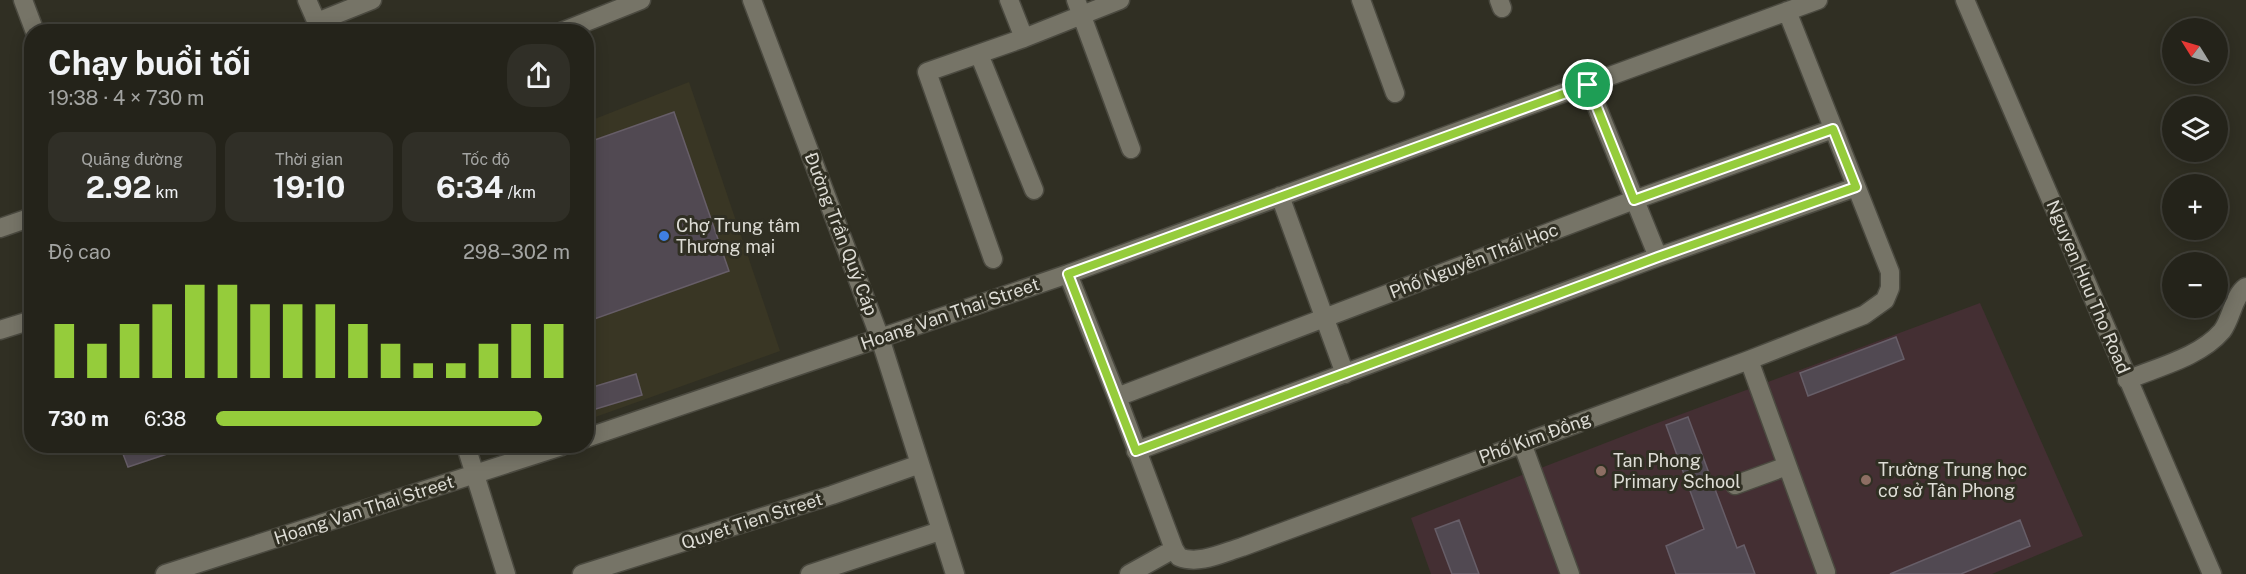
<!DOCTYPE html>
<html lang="vi">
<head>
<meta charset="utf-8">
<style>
	:root { --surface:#24231a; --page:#302f27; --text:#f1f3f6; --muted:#a3a4a2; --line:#414039; --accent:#95cc3b }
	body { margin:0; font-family:"Public Sans",sans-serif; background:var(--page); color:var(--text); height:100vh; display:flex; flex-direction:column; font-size:22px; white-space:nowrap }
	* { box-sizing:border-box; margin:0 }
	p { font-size:20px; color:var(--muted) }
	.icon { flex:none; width:33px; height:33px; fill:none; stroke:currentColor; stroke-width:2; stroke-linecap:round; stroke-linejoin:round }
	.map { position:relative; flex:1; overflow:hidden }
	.details { position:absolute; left:24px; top:24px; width:570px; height:429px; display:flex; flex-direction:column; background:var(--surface); border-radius:24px; box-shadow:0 3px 15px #0003,0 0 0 2px var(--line) }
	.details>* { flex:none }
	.needle { width:39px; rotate:307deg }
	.fabs { position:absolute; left:2162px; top:18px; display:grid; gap:12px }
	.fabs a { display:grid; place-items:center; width:66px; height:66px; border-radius:50%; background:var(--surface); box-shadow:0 3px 15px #0003,0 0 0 2px var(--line); font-size:30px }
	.pin { position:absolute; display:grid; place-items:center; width:51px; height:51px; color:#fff; margin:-26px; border:3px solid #fff; border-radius:50%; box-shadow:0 2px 6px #0007 }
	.round { display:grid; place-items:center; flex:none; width:63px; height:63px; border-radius:24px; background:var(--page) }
	.headline { display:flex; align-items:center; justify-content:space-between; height:102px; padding:0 24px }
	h1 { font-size:33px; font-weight:700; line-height:45px }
	.figures { display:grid; grid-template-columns:repeat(3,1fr); gap:9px; height:102px; padding:6px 24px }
	.figures div { display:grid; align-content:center; border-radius:15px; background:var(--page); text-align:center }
	.figures b { font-size:30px; font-weight:700 }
	.figures small { font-size:16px; font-weight:400 }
	.figures p { font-size:16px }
	.chart { height:168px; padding:12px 24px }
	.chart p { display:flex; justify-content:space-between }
	.chart svg { width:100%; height:108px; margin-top:6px; stroke:var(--accent); stroke-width:6 }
	ul { padding:0 24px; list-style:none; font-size:20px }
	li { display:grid; grid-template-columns:96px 72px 1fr; align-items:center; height:45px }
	li i { height:15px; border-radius:8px; background:var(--accent) }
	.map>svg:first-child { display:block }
	.built { fill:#393624 }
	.education { fill:#442f33 }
	.building { fill:#514952; stroke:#675e68; stroke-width:1.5 }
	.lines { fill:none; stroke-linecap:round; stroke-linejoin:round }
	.minor-casing { stroke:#4b4a40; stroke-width:21 }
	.minor { stroke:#767467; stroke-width:18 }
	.route-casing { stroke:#fff; stroke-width:12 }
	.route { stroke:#95cc3b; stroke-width:8 }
	.shop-dot { fill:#3f7fe0; stroke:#302f23; stroke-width:2 }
	.education-dot { fill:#8d6e63; stroke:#302f23; stroke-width:2 }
	.labels { text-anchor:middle; stroke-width:6; stroke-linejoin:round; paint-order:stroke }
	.poi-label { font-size:18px; fill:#dddcd5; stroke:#302f23; text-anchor:start }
	.street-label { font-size:18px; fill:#dddcd5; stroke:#302f23 }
</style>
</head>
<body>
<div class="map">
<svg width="2246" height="574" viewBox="0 0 2246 574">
	<rect width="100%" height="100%" fill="#302f23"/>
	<!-- built -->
	<path class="built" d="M 689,82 L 780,351 L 587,420 L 587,122 Z"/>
	<!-- education -->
	<path class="education" d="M 1980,303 L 2083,536 L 1992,574 L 1431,574 L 1411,518 L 1652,425 Z"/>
	<!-- building -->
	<path class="building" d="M 674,112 L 729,271 L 586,322 L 586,143 Z
		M 1896,337 L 1904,359 L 1808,396 L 1800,373 Z
		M 636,374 L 642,395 L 586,412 L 586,389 Z
		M 1688,417 L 1737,548 L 1744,545 L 1755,574 L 1676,574 L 1666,546 L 1704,529 L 1666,425 Z
		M 120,446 L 184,446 L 185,448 L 128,467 Z
		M 1459,520 L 1479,574 L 1452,574 L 1435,529 Z
		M 2020,520 L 2030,546 L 1961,574 L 1890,574 Z"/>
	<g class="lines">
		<!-- minor casing -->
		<g class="minor-casing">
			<path id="minor" d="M 23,0 L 35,32
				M 307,0 L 321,32
				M 752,0 L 880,338 L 955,574
				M 1009,0 L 1024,38
				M 1076,0 L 1131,149
				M 1361,0 L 1395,93
				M 1499,0 L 1502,8
				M 1965,0 L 2212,574
				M 317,22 L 372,0
				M 561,32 L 641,0
				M 979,54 L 1034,190
				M 1588,85 L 1658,257
				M 1280,196 L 1345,374
				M 0,228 L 32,217
				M 993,259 L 927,72 L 1024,38 L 1120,0
				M 1068,274 L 1117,397 L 1174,549 L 1179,557 C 1199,565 1222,553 1242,547 L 1749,360 L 1864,315 L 1885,300 L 1890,288 L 1890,272 L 1787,11
				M 0,330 L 32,320
				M 1749,360 L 1826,572
				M 2127,380 C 2158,367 2200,357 2222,331 C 2232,318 2233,296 2246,287
				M 1117,397 L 1634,200 L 1833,129
				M 586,438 L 1068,274 L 1818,0
				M 1522,443 L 1570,574
				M 466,446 L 506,574
				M 1136,451 L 1658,257 L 1856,187
				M 1735,485 L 1787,466
				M 165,574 L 562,446
				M 582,574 L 832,495 L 920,464
				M 810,574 L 940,531
				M 1129,574 L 1174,549"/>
		</g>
		<!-- minor -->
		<use href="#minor" class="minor"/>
	</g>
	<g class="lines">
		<!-- route casing -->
		<g class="route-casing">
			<path id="route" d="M 1588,85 L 1634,200 L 1833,129 L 1856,187 L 1658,257 L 1136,451 L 1068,274 Z"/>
		</g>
		<!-- route -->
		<use href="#route" class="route"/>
	</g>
	<!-- markers -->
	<circle class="shop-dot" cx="664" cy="236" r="6"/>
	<g class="education-dot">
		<circle cx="1601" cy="471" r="6"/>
		<circle cx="1866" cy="480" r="6"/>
	</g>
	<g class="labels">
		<!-- poi labels -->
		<g class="poi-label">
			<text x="676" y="232">Chợ Trung tâm<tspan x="676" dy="21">Thương mại</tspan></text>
			<text x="1613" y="467">Tan Phong<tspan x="1613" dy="21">Primary School</tspan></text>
			<text x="1878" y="476">Trường Trung học<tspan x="1878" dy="21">cơ sở Tân Phong</tspan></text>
		</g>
		<!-- street labels -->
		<g class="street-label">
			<text transform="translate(841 234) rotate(69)" y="6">Đường Trần Quý Cáp</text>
			<text transform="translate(1474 261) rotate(-21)" y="6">Phố Nguyễn Thái Học</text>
			<text transform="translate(2088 287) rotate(67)" y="6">Nguyen Huu Tho Road</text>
			<text transform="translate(950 314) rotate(-19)" y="6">Hoang Van Thai Street</text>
			<text transform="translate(1535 438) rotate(-20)" y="6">Phố Kim Đồng</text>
			<text transform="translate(364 510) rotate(-18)" y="6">Hoang Van Thai Street</text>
			<text transform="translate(752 521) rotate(-18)" y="6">Quyet Tien Street</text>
		</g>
	</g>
</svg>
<div class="fabs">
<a><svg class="needle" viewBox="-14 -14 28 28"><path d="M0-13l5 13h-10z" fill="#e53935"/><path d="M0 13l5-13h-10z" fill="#a3a4a2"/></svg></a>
<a><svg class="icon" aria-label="layers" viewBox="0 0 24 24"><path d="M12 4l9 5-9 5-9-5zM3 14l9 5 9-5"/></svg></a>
<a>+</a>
<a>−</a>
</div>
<div class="pin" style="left:1588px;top:85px;background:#1e9e55"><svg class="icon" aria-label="arrive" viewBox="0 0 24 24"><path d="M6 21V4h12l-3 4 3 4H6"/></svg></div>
<section class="details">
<div class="headline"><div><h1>Chạy buổi tối</h1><p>19:38 · 4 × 730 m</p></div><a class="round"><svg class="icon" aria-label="share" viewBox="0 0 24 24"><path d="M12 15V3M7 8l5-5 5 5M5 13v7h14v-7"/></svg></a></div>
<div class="figures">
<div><p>Quãng đường</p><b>2.92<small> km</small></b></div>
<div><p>Thời gian</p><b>19:10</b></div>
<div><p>Tốc độ</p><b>6:34<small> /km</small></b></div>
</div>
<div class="chart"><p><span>Độ cao</span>298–302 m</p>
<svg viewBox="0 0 160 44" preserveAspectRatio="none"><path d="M5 44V22M15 44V30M25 44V22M35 44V14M45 44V6M55 44V6M65 44V14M75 44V14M85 44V14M95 44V22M105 44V30M115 44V38M125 44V38M135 44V30M145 44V22M155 44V22"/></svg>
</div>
<ul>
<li><b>730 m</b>6:38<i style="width:92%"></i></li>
</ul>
</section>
</div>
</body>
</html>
